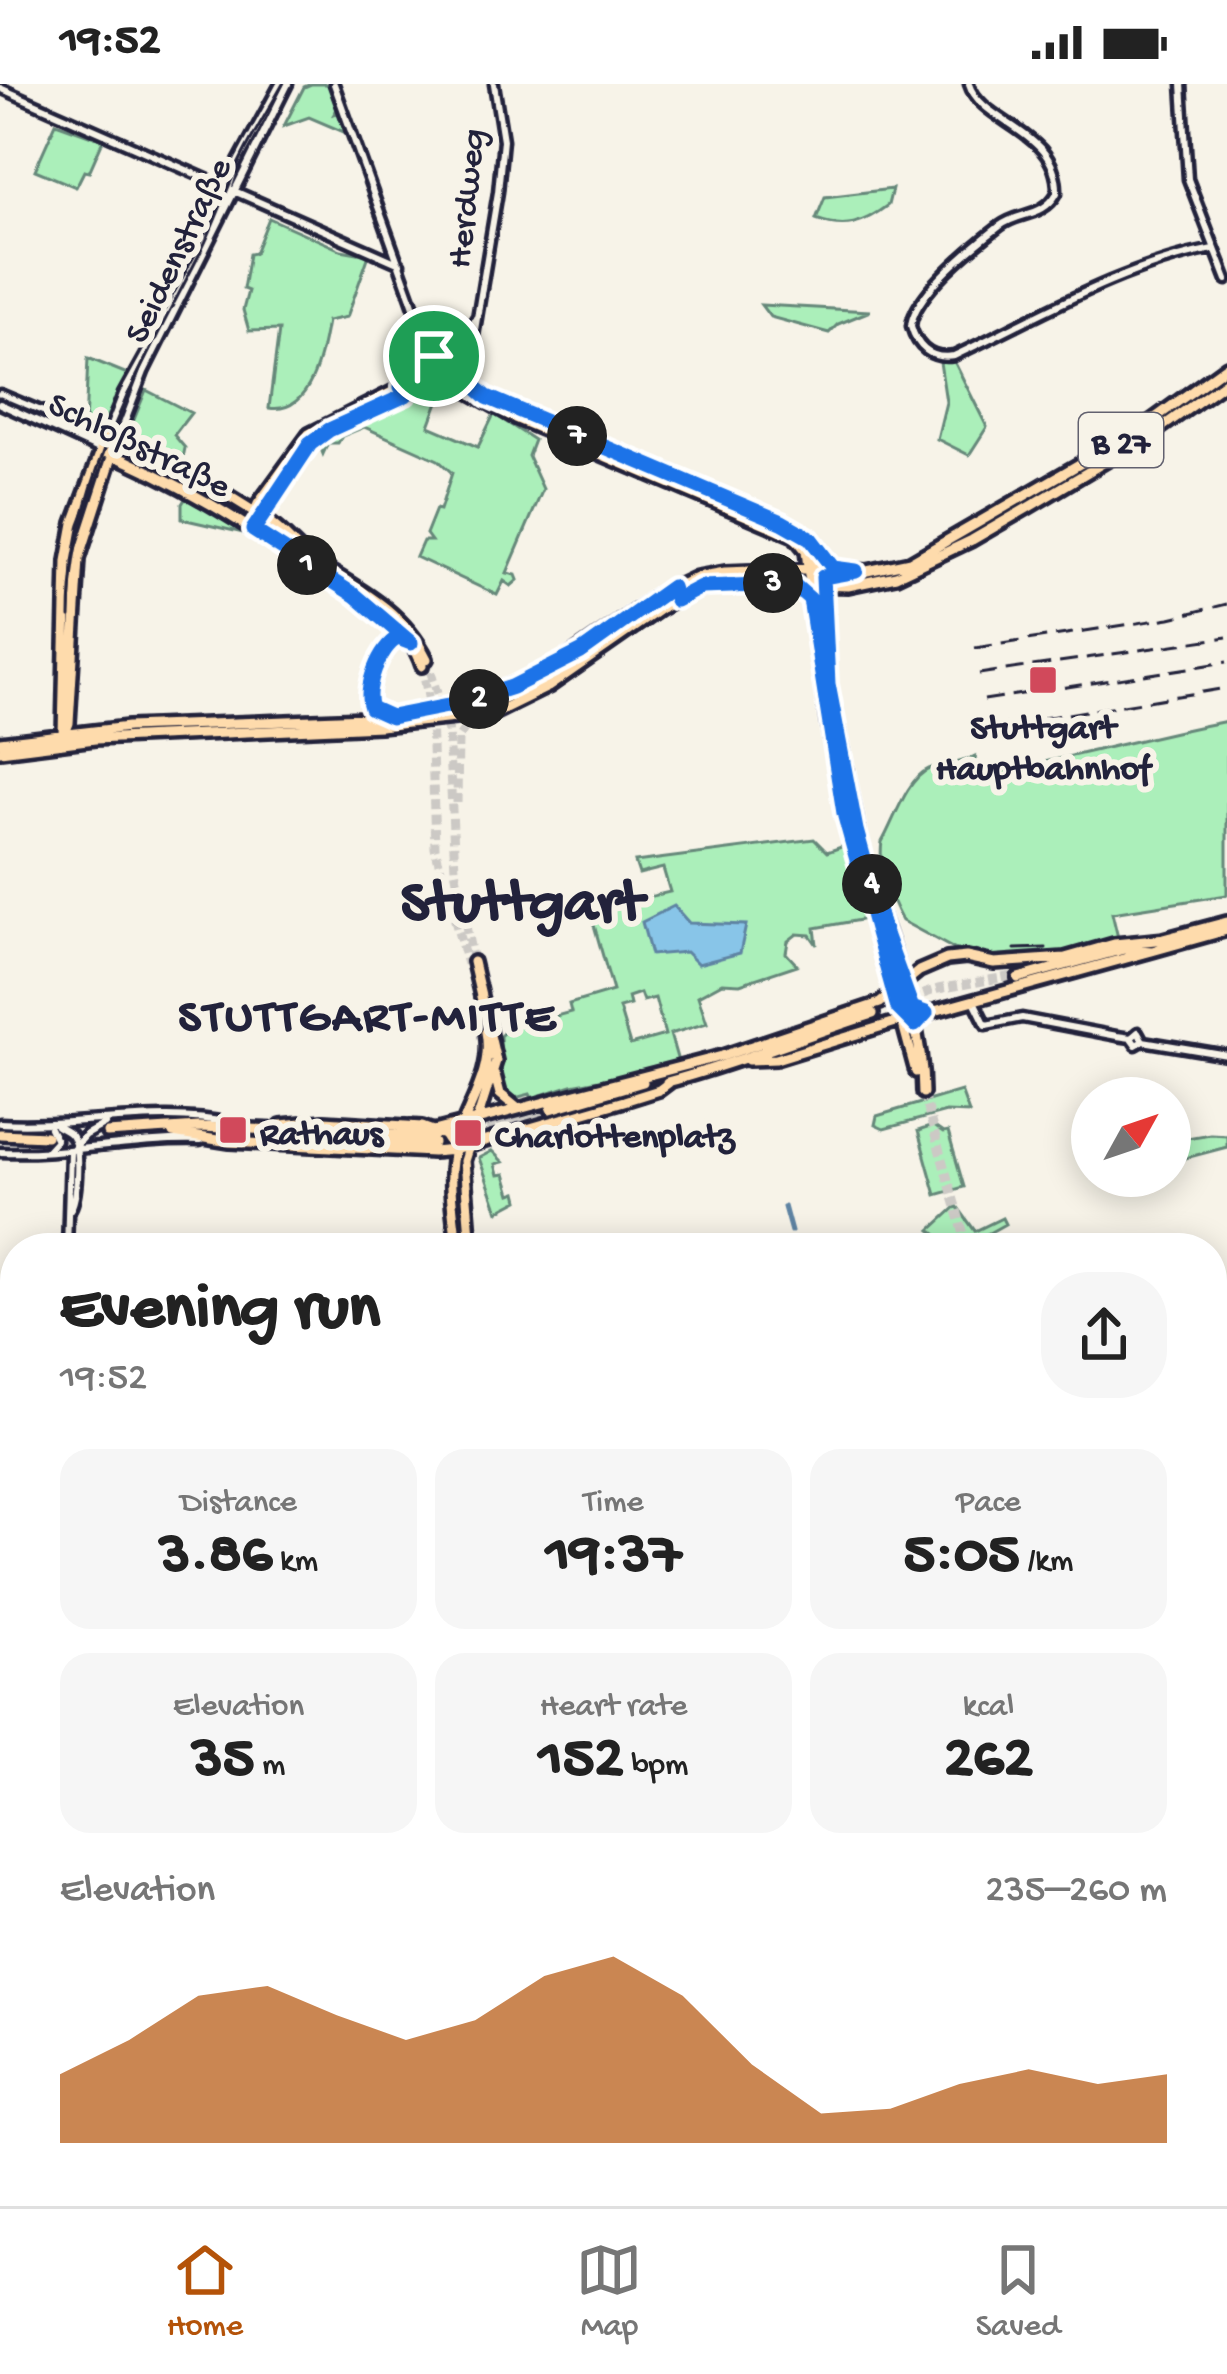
<!DOCTYPE html>
<html lang="en">
<head>
<meta charset="utf-8">
<style>
	:root { --surface:#fff; --page:#f6f6f6; --text:#222; --muted:#767676; --line:#e0e0e0; --accent:#b45309 }
	body { margin:0; font-family:"Gochi Hand",sans-serif; background:var(--page); color:var(--text); height:100vh; display:flex; flex-direction:column; font-size:45px; white-space:nowrap }
	* { box-sizing:border-box; margin:0 }
	p { font-size:39px; color:var(--muted) }
	.icon { flex:none; width:66px; height:66px; fill:none; stroke:currentColor; stroke-width:2; stroke-linecap:round; stroke-linejoin:round }
	.map { position:relative; flex:1; overflow:hidden }
	.panel { position:absolute; left:0px; top:1149px; width:1227px; height:975px; display:flex; flex-direction:column; background:var(--surface); border-radius:48px 48px 0 0; box-shadow:0 6px 30px #0003 }
	.panel>* { flex:none }
	.needle { width:78px; rotate:50deg }
	.tools { position:absolute; left:1071px; top:993px; display:grid; gap:24px }
	.tools a { display:grid; place-items:center; width:120px; height:120px; border-radius:50%; background:var(--surface); box-shadow:0 6px 30px #0003; font-size:60px }
	.pin { position:absolute; display:grid; place-items:center; width:102px; height:102px; color:#fff; margin:-51px; border:6px solid #fff; border-radius:50%; box-shadow:0 3px 12px #0007 }
	.km { position:absolute; width:60px; height:60px; margin:-30px; border-radius:50%; background:#222; color:#fff; font-size:33px; line-height:60px; text-align:center }
	.round { display:grid; place-items:center; flex:none; width:126px; height:126px; border-radius:48px; background:var(--page) }
	.overview { display:flex; align-items:center; justify-content:space-between; height:204px; padding:0 60px }
	h1 { font-size:66px; font-weight:700; line-height:90px }
	.figures { display:grid; grid-template-columns:repeat(3,1fr); gap:18px; height:204px; padding:12px 60px }
	.figures div { display:grid; align-content:center; border-radius:30px; background:var(--page); text-align:center }
	.figures b { font-size:60px; font-weight:700 }
	.figures small { font-size:33px; font-weight:400 }
	.figures p { font-size:33px }
	.chart { height:336px; padding:24px 60px }
	.chart p { display:flex; justify-content:space-between }
	.chart svg { width:100%; height:216px; margin-top:12px; fill:var(--accent); opacity:.7 }
	.status { display:flex; justify-content:space-between; align-items:center; height:84px; padding:0 60px; background:var(--surface); direction:ltr }
	.status svg { height:33px; fill:currentColor }
	.dock { display:flex; justify-content:space-around; align-items:center; height:168px; border-top:3px solid var(--line); background:var(--surface); font-size:33px; color:var(--muted) }
	.dock a { display:grid; justify-items:center; gap:6px }
	.dock .active { color:var(--accent) }
	.map>svg:first-child { display:block }
	.green { fill:#abefba; stroke:#66887a; stroke-width:3; fill-rule:evenodd }
	.water { fill:#88c5e8; stroke:#5f84a3; stroke-width:3 }
	.lines { fill:none; stroke-linecap:round; stroke-linejoin:round }
	.stream { stroke:#5f84a3; stroke-width:3 }
	.major-tunnel { stroke:#ccc9c5; stroke-width:9; stroke-dasharray:9 4.5; stroke-linecap:butt }
	.minor-casing { stroke:#22223b; stroke-width:15 }
	.major-casing { stroke:#22223b; stroke-width:18 }
	.minor { stroke:#f7f3e8; stroke-width:6 }
	.major { stroke:#fedbac; stroke-width:9 }
	.tram { stroke:#22223b; stroke-width:3 }
	.rail { stroke:#22223b; stroke-width:3; stroke-dasharray:18 9; stroke-linecap:butt }
	.route-casing { stroke:#fff; stroke-width:24 }
	.route { stroke:#1a73e8; stroke-width:15 }
	.poi-dot { fill:#d1495b; stroke:#f7f3e8; stroke-width:4.5 }
	.labels { text-anchor:middle; stroke-width:12; stroke-linejoin:round; paint-order:stroke }
	.shield { fill:#f7f3e8; stroke:#62616f; stroke-width:3 }
	.shield-label { font-size:33px; font-weight:bold; fill:#22223b }
	.street-label { font-size:36px; fill:#22223b; stroke:#f7f3e8 }
	.poi-label { font-size:36px; font-weight:bold; fill:#22223b; stroke:#f7f3e8; text-anchor:start }
	.district-label { font-size:48px; font-weight:bold; letter-spacing:3px; fill:#22223b; stroke:#f7f3e8 }
	.town-label { font-size:60px; font-weight:bold; fill:#22223b; stroke:#f7f3e8 }
</style>
</head>
<body>
<div class="status"><b>19:52</b><svg viewBox="0 0 49 12"><path d="M0 12V9h3v3zM5 12V6h3v6zM10 12V3h3v9zM15 12V0h3v12zM26 1h20v11H26zM47 4h2v5h-2z"/></svg></div>
<div class="map">
<svg width="1227" height="2122" viewBox="0 0 1227 2122">
	<rect width="100%" height="100%" fill="#f7f3e8"/>
	<filter id="ink" filterUnits="userSpaceOnUse"><feTurbulence type="fractalNoise" baseFrequency=".00833" numOctaves="2"/><feDisplacementMap in="SourceGraphic" scale="24" xChannelSelector="R" yChannelSelector="G"/><feConvolveMatrix kernelMatrix="1 2 1 2 8 2 1 2 1" color-interpolation-filters="sRGB"/></filter>
	<g filter="url(#ink)">
		<!-- green -->
		<path class="green" d="M 311,0 L 328,0 L 337,25 L 334,30 L 338,29 L 346,49 L 309,33 L 284,42 L 304,3 Z
			M 56,39 L 103,56 L 89,88 L 84,87 L 76,103 L 35,86 Z
			M 892,105 L 888,121 C 863,140 845,146 816,135 L 825,113 Z
			M 269,134 L 341,166 L 369,171 L 347,233 L 327,237 C 322,267 312,331 269,324 L 279,246 L 249,247 L 243,226 L 248,207 L 243,205 L 249,170 L 255,169 Z
			M 761,221 L 870,227 L 838,240 L 829,249 L 770,233 Z
			M 88,274 L 130,291 L 107,332 L 106,343 L 101,347 L 85,342 Z
			M 954,277 L 987,343 L 969,371 L 937,355 L 946,318 L 940,278 Z
			M 146,306 L 191,329 L 174,351 L 185,364 L 181,384 L 136,361 L 138,356 L 129,348 Z
			M 425,309 L 439,315 L 429,342 L 478,363 L 494,330 L 534,356 L 528,372 L 543,405 L 507,489 L 516,491 L 518,496 L 511,502 L 504,497 L 497,511 L 416,473 L 423,457 L 431,457 L 426,450 L 436,425 L 440,426 L 452,389 L 438,376 L 364,343 L 342,352 L 338,359 L 328,359 L 323,370 L 318,357 Z
			M 187,412 L 248,447 L 243,449 L 182,435 L 182,420 Z
			M 1227,637 L 1227,811 L 1112,829 L 1119,858 L 1071,871 L 988,877 L 956,866 L 902,837 C 890,815 878,783 882,758 C 894,738 906,695 929,685 C 944,679 960,681 975,672 L 979,691 C 1063,677 1144,653 1227,637 Z
			M 814,755 L 827,768 L 850,760 L 871,834 L 815,844 L 817,861 L 810,851 L 797,850 L 788,857 L 786,869 L 797,881 L 740,900 L 722,899 L 698,912 L 707,939 L 670,950 L 679,981 L 572,1001 L 532,1014 L 530,1010 L 515,1014 L 502,1007 L 500,952 L 507,945 L 504,938 L 547,926 L 549,934 L 571,928 L 569,920 L 613,907 L 592,834 L 599,832 L 597,825 L 670,808 L 663,784 L 639,790 L 635,778 ZM 640,909 L 643,917 L 655,914 L 665,951 L 630,961 L 619,924 L 630,921 L 628,913 Z
			M 961,1007 L 969,1029 L 946,1028 L 884,1045 L 875,1041 L 877,1032 Z
			M 933,1042 L 943,1049 L 948,1048 L 964,1103 L 936,1111 L 918,1047 Z
			M 1210,1050 L 1227,1051 L 1227,1063 L 1170,1078 L 1170,1057 Z
			M 492,1067 L 503,1078 L 495,1080 L 498,1091 L 505,1090 L 511,1110 L 517,1108 L 519,1116 L 498,1127 L 479,1074 Z
			M 957,1122 L 975,1147 L 1002,1134 L 1005,1140 L 962,1164 L 939,1164 L 942,1155 L 931,1146 Z
			M 1227,1751 L 1227,1828 L 1212,1813 L 1212,1755 Z
			M 0,1867 L 15,1880 L 15,2109 L 320,2109 L 337,2122 L 0,2122 Z
			M 1212,1983 L 1227,1988 L 1227,2122 L 1149,2122 L 1149,2109 L 1212,2109 Z
			M 580,2109 L 711,2109 L 722,2122 L 559,2122 Z
			M 955,2109 L 1039,2109 L 1035,2122 L 967,2122 Z"/>
		<!-- water -->
		<path class="water" d="M 674,822 L 689,839 L 746,841 L 740,869 L 698,880 L 686,868 L 651,871 L 642,838 Z"/>
		<g class="lines">
			<!-- stream -->
			<path class="stream" d="M 785,1122 L 792,1148
				M 783,1123 L 790,1148
				M 0,1893 L 12,1893
				M 13,1971 L 15,1968
				M 193,2122 L 199,2109"/>
			<!-- major-tunnel -->
			<path class="major-tunnel" d="M 427,575 L 448,647 L 455,785 L 473,878
				M 422,582 L 431,628 L 435,764 L 467,880
				M 457,719 L 458,654 L 476,628
				M 872,927 L 938,905 L 1018,891
				M 923,1010 L 968,1164
				M 439,1051 L 546,1026
				M 46,1058 L 107,1054
				M 434,1059 L 552,1031"/>
			<!-- minor casing -->
			<g class="minor-casing">
				<path id="minor" d="M 334,0 L 427,259 L 438,280
					M 969,0 C 981,40 1059,46 1057,109 C 1043,134 1020,127 1000,142 C 974,162 914,210 911,242 C 917,263 931,276 954,272 C 1039,232 1119,183 1213,165
					M 1182,0 L 1188,95 L 1227,196
					M 0,4 L 400,180
					M 423,238 L 446,274 L 463,256 L 476,234
					M 454,279 L 474,252 L 498,108 L 503,56 L 494,0
					M 0,310 L 106,354 L 123,310 L 200,171 L 222,125 L 235,83 L 280,0
					M 0,320 L 101,366
					M 117,358 L 144,288 L 288,0
					M 974,917 L 986,941 L 1022,934 L 1117,952 L 1131,954 L 1138,948 L 1143,957
					M 1131,954 L 1136,961 L 1143,957 L 1227,971
					M 0,1039 C 71,1044 165,1023 229,1039
					M 57,1042 C 64,1046 70,1048 73,1055 C 80,1067 78,1116 70,1126
					M 224,1055 L 241,1051
					M 46,1067 L 56,1056 L 50,1044
					M 0,1068 C 67,1071 132,1055 200,1057
					M 67,1164 L 70,1068 L 85,1051 L 105,1040
					M 0,1276 L 15,1274
					M 1212,1852 L 1227,1853"/>
			</g>
			<!-- major casing -->
			<g class="major-casing">
				<path id="major" d="M 438,280 L 460,303 L 515,334 L 794,452 L 812,474 L 818,490
					M 101,366 C 178,397 244,439 312,485 C 349,509 408,536 422,582
					M 259,434 C 274,408 290,376 314,357 C 351,326 406,314 447,285
					M 253,445 L 251,437 L 258,420 L 309,350 L 412,298 L 446,274 L 487,313 L 552,344 L 586,354 L 692,399 L 810,454 L 821,478 L 828,600 L 856,735 C 857,758 865,777 871,799 C 892,868 923,936 923,1009
					M 806,467 L 827,637 L 854,763
					M 482,623 L 552,594
					M 387,632 L 371,624 C 364,604 379,568 394,554 L 406,557
					M 63,650 L 67,477 L 74,439 L 106,354 C 162,374 221,404 269,438 C 287,451 300,469 318,480 C 361,506 404,528 427,575
					M 63,654 L 69,639 L 79,475 L 114,367
					M 0,658 L 128,643 L 391,633 L 477,615 L 549,586 L 657,512 L 697,493 L 725,488 L 828,484 L 867,487 L 910,478 L 1140,345 L 1227,282
					M 0,667 L 95,655 L 380,642 L 493,630 L 548,603 L 660,525 L 697,505 L 759,499 L 848,502 L 896,492 L 972,456 L 1029,423 L 1155,348 L 1227,297
					M 872,825 L 916,988
					M 1163,855 L 1227,838
					M 1018,894 L 1124,865 L 1152,867 L 1227,846
					M 748,976 L 776,975 L 909,934 L 1152,867
					M 495,991 L 500,1010 L 517,1024
					M 667,998 C 738,979 804,952 873,930
					M 551,1025 L 643,998
					M 281,1041 L 324,1037 L 422,1043 L 444,1051 L 455,1068
					M 434,1047 L 722,972 L 880,919 L 919,887 L 947,875 L 966,873 L 994,879 L 1065,874 L 1114,860 L 1166,855
					M 107,1049 L 199,1043 L 434,1052
					M 173,1049 L 230,1058 L 433,1068 L 454,1066 L 624,1017 L 659,1006 L 671,997
					M 0,1050 L 46,1052
					M 340,1056 L 434,1059
					M 457,1164 C 455,1137 448,1105 452,1077 C 457,1033 495,995 486,948
					M 471,1164 L 464,1077 L 496,977 L 473,878
					M 0,1456 L 15,1456
					M 0,1468 L 15,1468
					M 1212,1474 L 1227,1482
					M 1212,1748 L 1227,1745
					M 464,2109 L 474,2122
					M 475,2109 L 485,2122"/>
			</g>
			<!-- minor -->
			<use href="#minor" class="minor"/>
			<!-- major -->
			<use href="#major" class="major"/>
			<!-- tram -->
			<path class="tram" d="M 0,314 L 140,373 L 208,408 L 392,534
				M 70,533 C 70,403 140,286 198,173 C 214,143 224,111 238,81 C 251,53 268,27 283,0
				M 1015,865 L 1046,864
				M 459,1101 L 464,1164
				M 9,1463 L 15,1463
				M 469,2109 L 479,2122"/>
			<!-- rail -->
			<path class="rail" d="M 975,564 L 1170,534 L 1227,520
				M 979,590 L 1227,553
				M 984,616 L 1227,578
				M 988,643 L 1227,604"/>
		</g>
	</g>
	<g class="lines" filter="url(#ink)">
		<!-- route casing -->
		<g class="route-casing">
			<path id="route" d="M 434,272 L 438,280 L 401,303 L 406,311 L 329,346 L 310,360 L 253,446 L 356,512 L 411,559 L 398,554 C 380,562 363,605 371,624 L 391,633 L 463,619 L 512,603 L 581,568 L 672,503 L 676,516 L 701,503 L 793,500 L 810,515 L 844,729 L 856,746 L 884,847 L 912,924 L 926,929 L 915,941 L 898,924 L 844,729 L 856,746 L 828,600 L 823,493 L 856,487 L 833,484 L 810,454 L 782,438 L 487,313 L 451,281 L 421,235 L 434,272"/>
		</g>
		<!-- route -->
		<use href="#route" class="route"/>
	</g>
	<!-- markers -->
	<g class="poi-dot">
		<rect x="1028" y="581" width="30" height="30" rx="6"/>
		<rect x="218" y="1031" width="30" height="30" rx="6"/>
		<rect x="453" y="1034" width="30" height="30" rx="6"/>
	</g>
	<g class="labels">
		<!-- shield labels -->
		<rect class="shield" x="1079" y="329" width="84" height="54" rx="9"/>
		<g class="shield-label">
			<text x="1121" y="368">B 27</text>
		</g>
		<!-- street labels -->
		<g class="street-label">
			<text transform="translate(463 114) rotate(-84)" y="13">Herdweg</text>
			<text transform="translate(175 165) rotate(-64)" y="13">Seidenstraße</text>
			<text transform="translate(141 358) rotate(26)" y="13">Schloßstraße</text>
		</g>
		<!-- poi labels -->
		<g class="poi-label">
			<text x="1043" y="653" text-anchor="middle">Stuttgart<tspan x="1043" dy="41">Hauptbahnhof</tspan></text>
			<text x="260" y="1059">Rathaus</text>
			<text x="495" y="1062">Charlottenplatz</text>
		</g>
		<!-- district labels -->
		<g class="district-label">
			<text x="368" y="945">STUTTGART-MITTE</text>
		</g>
		<!-- town labels -->
		<g class="town-label">
			<text x="522" y="834">Stuttgart</text>
		</g>
	</g>
</svg>
<div class="tools">
<a><svg class="needle" viewBox="-14 -14 28 28"><path d="M0-13l5 13h-10z" fill="#e53935"/><path d="M0 13l5-13h-10z" fill="#767676"/></svg></a>
</div>
<div class="pin" style="left:434px;top:272px;background:#1e9e55"><svg class="icon" aria-label="arrive" viewBox="0 0 24 24"><path d="M6 21V4h12l-3 4 3 4H6"/></svg></div>
<b class="km" style="left:307px;top:481px">1</b>
<b class="km" style="left:479px;top:615px">2</b>
<b class="km" style="left:773px;top:499px">3</b>
<b class="km" style="left:872px;top:800px">4</b>
<b class="km" style="left:577px;top:352px">7</b>
<section class="panel">
<div class="overview"><div><h1>Evening run</h1><p>19:52</p></div><a class="round"><svg class="icon" aria-label="share" viewBox="0 0 24 24"><path d="M12 15V3M7 8l5-5 5 5M5 13v7h14v-7"/></svg></a></div>
<div class="figures">
<div><p>Distance</p><b>3.86<small> km</small></b></div>
<div><p>Time</p><b>19:37</b></div>
<div><p>Pace</p><b>5:05<small> /km</small></b></div>
</div>
<div class="figures">
<div><p>Elevation</p><b>35<small> m</small></b></div>
<div><p>Heart rate</p><b>152<small> bpm</small></b></div>
<div><p>kcal</p><b>262</b></div>
</div>
<div class="chart"><p><span>Elevation</span>235–260 m</p>
<svg viewBox="0 0 160 44" preserveAspectRatio="none"><path d="M0 44V30L10 23L20 14L30 12L40 18L50 23L60 19L70 10L80 6L90 14L100 28L110 38L120 37L130 32L140 29L150 32L160 30V44z"/></svg>
</div>
</section>
</div>
<nav class="dock">
<a class="active"><svg class="icon" aria-label="home" viewBox="0 0 24 24"><path d="M3 11l9-7 9 7M6 9v11h12V9"/></svg>Home</a>
<a><svg class="icon" aria-label="map" viewBox="0 0 24 24"><path d="M3 6l6-2 6 2 6-2v14l-6 2-6-2-6 2zM9 4v14M15 6v14"/></svg>Map</a>
<a><svg class="icon" aria-label="saved" viewBox="0 0 24 24"><path d="M7 4h10v16l-5-4-5 4z"/></svg>Saved</a>
</nav>
</body>
</html>
